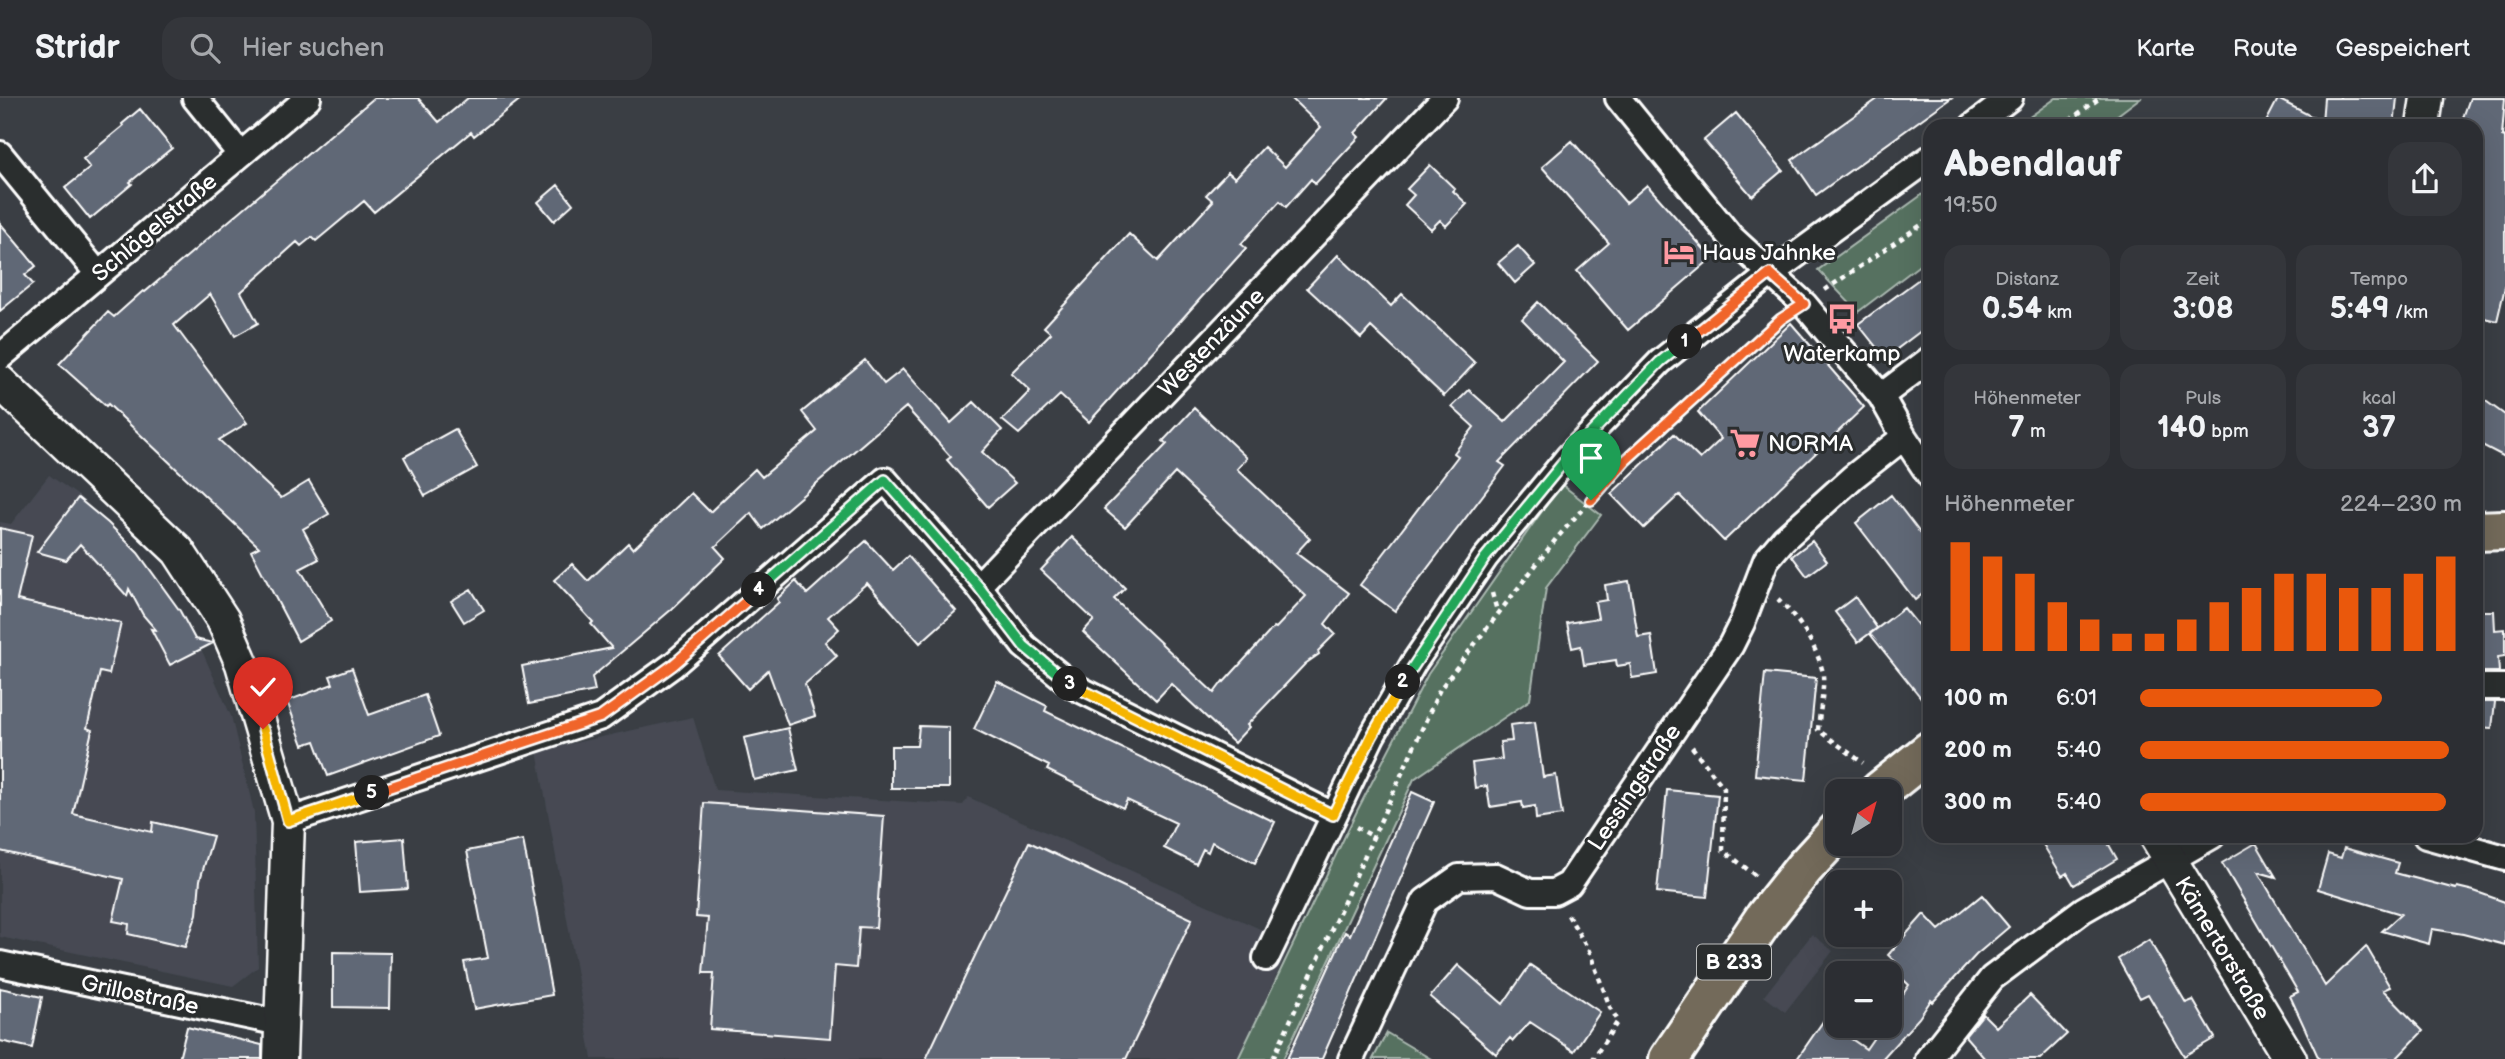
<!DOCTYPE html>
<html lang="de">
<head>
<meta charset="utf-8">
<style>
	:root { --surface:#2c2e33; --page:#34363b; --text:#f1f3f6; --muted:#a6a8ac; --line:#484a4e; --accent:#ea580c }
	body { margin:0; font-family:"Balsamiq Sans",sans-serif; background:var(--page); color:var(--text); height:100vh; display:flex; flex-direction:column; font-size:26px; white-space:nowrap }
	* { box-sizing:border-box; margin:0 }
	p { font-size:23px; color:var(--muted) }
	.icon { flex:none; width:38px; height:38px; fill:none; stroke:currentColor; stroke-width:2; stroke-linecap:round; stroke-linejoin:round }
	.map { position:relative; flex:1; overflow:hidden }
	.side { position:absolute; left:1923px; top:21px; width:560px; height:724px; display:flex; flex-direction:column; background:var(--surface); border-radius:21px; box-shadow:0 7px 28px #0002,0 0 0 2px var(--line) }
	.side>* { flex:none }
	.needle { width:46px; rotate:37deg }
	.fabs { position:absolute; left:1825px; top:681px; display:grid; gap:14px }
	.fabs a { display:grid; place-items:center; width:77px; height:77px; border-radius:14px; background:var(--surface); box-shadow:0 7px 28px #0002,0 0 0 2px var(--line); font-size:35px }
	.pin { position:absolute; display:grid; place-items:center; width:60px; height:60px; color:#fff; margin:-72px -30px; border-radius:50% 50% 50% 0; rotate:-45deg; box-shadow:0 0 7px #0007 }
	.pin .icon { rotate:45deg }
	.km { position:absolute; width:35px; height:35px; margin:-18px; border-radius:50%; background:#222; color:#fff; font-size:19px; line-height:35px; text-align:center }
	.round { display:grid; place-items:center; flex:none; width:74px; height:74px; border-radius:21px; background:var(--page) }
	.overview { display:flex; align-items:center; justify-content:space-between; height:119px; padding:0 21px }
	h1 { font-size:38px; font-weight:700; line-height:52px }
	.stats { display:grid; grid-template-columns:repeat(3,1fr); gap:10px; height:119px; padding:7px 21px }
	.stats div { display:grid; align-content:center; border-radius:18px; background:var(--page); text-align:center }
	.stats b { font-size:30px; font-weight:700 }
	.stats small { font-size:19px; font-weight:400 }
	.stats p { font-size:19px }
	.chart { height:196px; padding:14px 21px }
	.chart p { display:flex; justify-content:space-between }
	.chart svg { width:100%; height:126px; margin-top:7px; stroke:var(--accent); stroke-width:6 }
	ul { padding:0 21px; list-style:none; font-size:23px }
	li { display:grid; grid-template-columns:112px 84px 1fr; align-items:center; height:52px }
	li i { height:18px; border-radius:9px; background:var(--accent) }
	header { display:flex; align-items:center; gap:42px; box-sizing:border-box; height:98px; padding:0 35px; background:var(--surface); border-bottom:2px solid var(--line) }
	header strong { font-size:33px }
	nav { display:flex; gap:38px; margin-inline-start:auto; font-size:24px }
	.search { width:490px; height:63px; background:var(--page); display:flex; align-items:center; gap:18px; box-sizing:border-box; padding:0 24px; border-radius:21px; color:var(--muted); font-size:26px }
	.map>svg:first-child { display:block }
	.built { fill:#464a53 }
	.green { fill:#567160; stroke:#aab8b0; stroke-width:2 }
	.building { fill:#616776; stroke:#fff; stroke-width:2 }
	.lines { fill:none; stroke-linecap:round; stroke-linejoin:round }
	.minor-casing { stroke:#fff; stroke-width:30 }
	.tertiary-casing { stroke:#fff; stroke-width:37 }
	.primary-casing { stroke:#fff; stroke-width:44 }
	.path { stroke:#fff; stroke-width:4.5; stroke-dasharray:5 5; stroke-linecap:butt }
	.minor { stroke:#2a2d2e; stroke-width:24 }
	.tertiary { stroke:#2a2d2e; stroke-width:32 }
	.primary { stroke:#736b5a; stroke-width:38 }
	.split-1-casing { stroke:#fff; stroke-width:14 }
	.split-2-casing { stroke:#fff; stroke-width:14 }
	.split-3-casing { stroke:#fff; stroke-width:14 }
	.split-4-casing { stroke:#fff; stroke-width:14 }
	.split-5-casing { stroke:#fff; stroke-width:14 }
	.split-6-casing { stroke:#fff; stroke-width:14 }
	.split-1 { stroke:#f0652b; stroke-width:9 }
	.split-2 { stroke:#22a559; stroke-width:9 }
	.split-3 { stroke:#f5b400; stroke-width:9 }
	.split-4 { stroke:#22a559; stroke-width:9 }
	.split-5 { stroke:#f0652b; stroke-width:9 }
	.split-6 { stroke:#f5b400; stroke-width:9 }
	.labels { text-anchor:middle; stroke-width:6; stroke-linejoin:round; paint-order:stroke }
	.shield { fill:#2a2d2e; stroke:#bfc0c0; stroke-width:2 }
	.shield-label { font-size:21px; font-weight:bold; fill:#fff }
	.street-label { font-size:23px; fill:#fff; stroke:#2a2d2e }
	.poi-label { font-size:23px; fill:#fff; stroke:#2a2d2e; text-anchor:start }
</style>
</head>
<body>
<header>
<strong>Stridr</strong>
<div class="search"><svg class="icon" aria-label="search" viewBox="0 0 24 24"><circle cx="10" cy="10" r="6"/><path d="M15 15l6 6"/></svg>Hier suchen</div>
<nav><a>Karte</a><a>Route</a><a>Gespeichert</a></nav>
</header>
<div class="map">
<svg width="2505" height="961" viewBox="0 0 2505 961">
	<rect width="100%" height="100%" fill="#3a3e44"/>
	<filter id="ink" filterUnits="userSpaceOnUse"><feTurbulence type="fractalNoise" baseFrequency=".0143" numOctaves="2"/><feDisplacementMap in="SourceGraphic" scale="14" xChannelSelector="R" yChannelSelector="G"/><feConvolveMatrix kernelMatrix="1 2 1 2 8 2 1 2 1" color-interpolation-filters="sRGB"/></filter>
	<g filter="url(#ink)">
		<!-- built -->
		<path class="built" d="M 49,377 L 80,399 L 116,431 L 141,457 L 162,485 L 183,515 L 202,553 L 231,618 L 254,714 L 258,869 L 233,888 L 0,839 L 0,424 L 11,426 Z
			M 693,619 L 715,692 L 963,707 L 968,699 L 1291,845 L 1238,961 L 592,961 L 537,653 Z
			M 1812,836 L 1833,853 L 1785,914 L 1764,898 Z"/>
		<!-- green -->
		<path class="green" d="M 2056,0 L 2140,0 L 2103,28 L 2017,28 Z
			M 1930,91 L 1930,159 L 1858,214 L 1818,172 Z
			M 1561,386 L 1601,417 L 1546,490 L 1530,602 L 1414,681 L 1283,961 L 1238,961 L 1357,713 L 1428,576 Z
			M 1387,935 L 1431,961 L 1373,961 Z"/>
		<!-- building -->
		<path class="building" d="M 374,0 L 418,0 L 439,24 L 468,0 L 522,0 L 474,38 L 471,34 L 374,114 L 364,103 L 316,143 L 312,139 L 301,148 L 297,144 L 241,194 L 258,225 L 235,238 L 210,196 L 174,227 L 247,325 L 219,342 L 281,400 L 309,383 L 329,416 L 303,431 L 319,461 L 300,471 L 331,523 L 298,543 L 251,453 L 259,449 L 108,306 L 106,308 L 59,266 L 108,214 L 114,219 L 143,193 L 145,194 Z
			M 1291,0 L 1387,0 L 1355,35 L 1359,39 L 1315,86 L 1311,81 L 1286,109 L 1280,103 L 1241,146 L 1246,150 L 1089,324 L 1060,297 L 1019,336 L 1002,322 L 1030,293 L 1011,275 L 1051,235 L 1044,229 L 1129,136 L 1158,163 L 1213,103 L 1206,97 L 1228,74 L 1235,80 L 1264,49 L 1285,69 L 1321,29 Z
			M 1879,0 L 1951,0 L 1816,97 L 1792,62 Z
			M 2324,0 L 2397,0 L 2394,28 L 2264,28 L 2278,1 L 2322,24 Z
			M 2470,0 L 2505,0 L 2502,38 L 2505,39 L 2505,189 L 2497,223 L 2476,218 L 2476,28 L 2460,28 Z
			M 140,11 L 172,50 L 130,84 L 132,86 L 90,121 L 65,90 L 90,70 L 83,61 L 123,28 L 122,26 Z
			M 1736,15 L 1783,72 L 1752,98 L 1704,42 Z
			M 1572,43 L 1626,105 L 1647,87 L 1712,160 L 1628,232 L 1577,173 L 1609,145 L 1542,69 Z
			M 1430,67 L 1455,91 L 1453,93 L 1467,106 L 1446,128 L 1440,122 L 1431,131 L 1405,107 L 1414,97 L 1407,91 Z
			M 558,87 L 573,106 L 554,123 L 538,104 Z
			M 0,125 L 36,168 L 25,177 L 33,186 L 0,213 Z
			M 1518,148 L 1535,167 L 1515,185 L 1498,165 Z
			M 1338,157 L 1391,208 L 1402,196 L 1475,265 L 1444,298 L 1371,229 L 1361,240 L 1307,190 Z
			M 1930,173 L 1930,226 L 1885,260 L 1858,226 Z
			M 1538,204 L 1598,263 L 1499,364 L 1505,368 L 1395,513 L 1360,487 L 1458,358 L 1454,355 L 1474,329 L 1452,309 L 1469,292 L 1505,324 L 1564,264 L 1522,221 Z
			M 1791,225 L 1864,309 L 1724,443 L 1679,397 L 1644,430 L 1611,396 L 1674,336 L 1700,361 L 1721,341 L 1698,314 Z
			M 865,262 L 884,286 L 903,271 L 951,325 L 974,304 L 1002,332 L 982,354 L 1015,385 L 988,409 L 947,362 L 951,359 L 906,309 L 763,431 L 751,415 L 715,449 L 725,460 L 672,511 L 592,579 L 595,593 L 529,606 L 522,568 L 612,550 L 591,526 L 593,524 L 554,482 L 572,466 L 588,483 L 628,445 L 633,451 L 691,395 L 710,414 L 755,371 L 762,379 L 817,333 L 802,314 Z
			M 2476,296 L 2505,317 L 2505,359 L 2476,344 Z
			M 1194,310 L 1247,360 L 1237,371 L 1310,440 L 1296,455 L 1349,495 L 1325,526 L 1335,536 L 1318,553 L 1319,556 L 1305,566 L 1288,584 L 1247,627 L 1249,629 L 1234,645 L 1171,586 L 1156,602 L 1083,534 L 1094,522 L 1041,472 L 1072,439 L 1125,490 L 1114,501 L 1214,595 L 1223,583 L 1224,584 L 1274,529 L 1276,530 L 1306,498 L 1175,375 L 1125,429 L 1104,411 L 1167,346 L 1163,343 Z
			M 455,331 L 477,369 L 425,398 L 404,359 Z
			M 1891,397 L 1930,448 L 1930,490 L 1915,502 L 1856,425 Z
			M 78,400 L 108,425 L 138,455 L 180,513 L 195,541 L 213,545 L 170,567 L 151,531 L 156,532 L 143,517 L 129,491 L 127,498 L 80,446 L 66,462 L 37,454 Z
			M 0,430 L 32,437 L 17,502 L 121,525 L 109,576 L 100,574 L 87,630 L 92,632 L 73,716 L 152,734 L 153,724 L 213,738 L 200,782 L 197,816 L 185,849 L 128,836 L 129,826 L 113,823 L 123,781 L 0,753 Z
			M 866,443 L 893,472 L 908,458 L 956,513 L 920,545 L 867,485 L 828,519 L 839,531 L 825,544 L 837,558 L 805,586 L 815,618 L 788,627 L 768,572 L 748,591 L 719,558 L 779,504 L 777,501 L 796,483 L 807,496 Z
			M 1812,443 L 1827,463 L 1807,478 L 1792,458 Z
			M 1629,483 L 1638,539 L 1651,537 L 1657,576 L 1632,580 L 1630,566 L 1617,568 L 1616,562 L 1584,567 L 1581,548 L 1572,550 L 1567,525 L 1598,520 L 1595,504 L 1607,502 L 1605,487 Z
			M 471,491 L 484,512 L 464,524 L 451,503 Z
			M 1855,499 L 1877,530 L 1858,544 L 1835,514 Z
			M 1904,510 L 1930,542 L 1930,611 L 1870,536 Z
			M 2476,513 L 2494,513 L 2495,532 L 2505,531 L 2505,558 L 2498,559 L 2499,574 L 2476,574 Z
			M 352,570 L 369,617 L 425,597 L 439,638 L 328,678 L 315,643 L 303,647 L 287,603 L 333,586 L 330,578 Z
			M 1765,575 L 1816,580 L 1806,682 L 1755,677 Z
			M 997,583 L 1047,608 L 1045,613 L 1275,724 L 1255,765 L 1212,744 L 1208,754 L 1203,751 L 1196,766 L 1164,750 L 1176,725 L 1127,702 L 1123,710 L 1047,672 L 1049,668 L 974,631 Z
			M 2476,604 L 2495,604 L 2492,630 L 2476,629 Z
			M 1535,624 L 1543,679 L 1556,677 L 1562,717 L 1536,721 L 1535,708 L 1523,710 L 1522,704 L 1490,709 L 1487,688 L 1475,690 L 1472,665 L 1502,661 L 1500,644 L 1512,643 L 1510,627 Z
			M 919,628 L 949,629 L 949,690 L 891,690 L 891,648 L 917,648 Z
			M 788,630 L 798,672 L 754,682 L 744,640 Z
			M 1667,692 L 1718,697 L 1707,799 L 1657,794 Z
			M 1412,694 L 1434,704 L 1322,961 L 1287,961 L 1345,834 L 1350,837 Z
			M 704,705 L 884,718 L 876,830 L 859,829 L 856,870 L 835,868 L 830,940 L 710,931 L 714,875 L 703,875 L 708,820 L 696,819 Z
			M 2038,738 L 2104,738 L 2117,761 L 2074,787 L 2067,775 L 2062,778 Z
			M 404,740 L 408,791 L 360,794 L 356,744 Z
			M 523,742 L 552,897 L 474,911 L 464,864 L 488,860 L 467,753 Z
			M 1029,744 L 1192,821 L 1126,961 L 926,961 Z
			M 2256,745 L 2276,779 L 2258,774 L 2325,888 L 2366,848 L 2390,889 L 2383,892 L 2423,933 L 2396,961 L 2319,961 L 2290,898 L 2298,894 L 2222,765 Z
			M 2344,750 L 2398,765 L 2395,775 L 2456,791 L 2457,789 L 2474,793 L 2505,804 L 2505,847 L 2463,836 L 2432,831 L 2429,846 L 2382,833 L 2401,816 L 2318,791 L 2328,756 L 2341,760 Z
			M 1982,797 L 2009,829 L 1976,857 L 1933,904 L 1931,902 L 1919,920 L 1882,961 L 1797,961 L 1824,922 L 1866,951 L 1882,928 L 1890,928 L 1890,916 L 1909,887 L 1894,873 L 1899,867 L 1888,857 L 1924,816 L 1939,832 Z
			M 2149,842 L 2186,905 L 2193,902 L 2215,940 L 2184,958 L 2148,896 L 2140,900 L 2118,861 Z
			M 333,854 L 391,855 L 390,910 L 333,909 Z
			M 1458,867 L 1503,906 L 1530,867 L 1600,914 L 1574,953 L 1530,924 L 1513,943 L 1510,940 L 1496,956 L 1430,899 Z
			M 0,890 L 42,899 L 32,950 L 0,943 Z
			M 2030,897 L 2067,936 L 2040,961 L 1985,961 L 1965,938 L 1983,916 L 1996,929 Z
			M 187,929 L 262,947 L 262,961 L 179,961 Z"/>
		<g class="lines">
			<!-- minor casing -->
			<g class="minor-casing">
				<path id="minor" d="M 195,0 L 240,56
					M 1618,0 L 1731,139 L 1804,206 L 1881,298 L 1904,339 L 1930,378
					M 1973,28 L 2010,0
					M 0,56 L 98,176
					M 0,259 L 308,0
					M 1881,298 L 1930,261
					M 978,488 L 1445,0
					M 2476,589 L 2505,589
					M 288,723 L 601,619 L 673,567 L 885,382 L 978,488 L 1024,548 L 1073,588 L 1333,717
					M 2426,738 L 2505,760
					M 1266,860 L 1372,638 L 1413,566 L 1485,460 L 1568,359 L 1660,264 L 1770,176 L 1930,60
					M 0,866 L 280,925
					M 1351,961 L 1425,803 L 1459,779 L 1496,778 L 1530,794 L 1554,794 L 1569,786 L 1731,547 L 1742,525 L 1766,462 L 1784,441 L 1853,379 L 1904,339
					M 1928,961 L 1992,880 L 2083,812 L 2212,738"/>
			</g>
			<!-- tertiary casing -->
			<g class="tertiary-casing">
				<path id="tertiary" d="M 2423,28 L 2427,0
					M 0,284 L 178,453 L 223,522 L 242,566 L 288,723 L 280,961
					M 2156,738 L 2290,961"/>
			</g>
			<!-- primary casing -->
			<g class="primary-casing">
				<path id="primary" d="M 2476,433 L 2505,432
					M 1880,693 L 1930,653
					M 1669,961 L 1765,819 L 1804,770 L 1838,733"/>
			</g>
			<!-- path -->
			<path class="path" d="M 2061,28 L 2100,0
				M 1825,192 L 1930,121
				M 1492,495 L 1497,513
				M 1778,501 C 1797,519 1815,545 1822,571 C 1826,586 1819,616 1818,632 L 1863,665
				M 1692,649 L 1724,690 L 1723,752 L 1756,778
				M 1356,729 L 1374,739
				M 1568,817 L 1589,853 L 1610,909 L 1618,923 L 1593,961
				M 1273,961 L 1440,591 L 1556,441 L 1626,362 L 1783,220"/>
			<!-- minor -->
			<use href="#minor" class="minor"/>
			<!-- tertiary -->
			<use href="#tertiary" class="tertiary"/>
			<!-- primary -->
			<use href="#primary" class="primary"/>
		</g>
	</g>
	<g class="lines" filter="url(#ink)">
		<!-- split-1 casing -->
		<g class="split-1-casing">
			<path id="split-1" d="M 1591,402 L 1626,362 L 1781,221 L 1804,206 L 1770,176 L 1685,244"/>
		</g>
		<!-- split-2 casing -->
		<g class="split-2-casing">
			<path id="split-2" d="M 1403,584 L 1485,460 L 1568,359 L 1660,264 L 1685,244"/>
		</g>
		<!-- split-3 casing -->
		<g class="split-3-casing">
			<path id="split-3" d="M 1070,586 L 1333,717 L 1372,638 L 1403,584"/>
		</g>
		<!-- split-4 casing -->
		<g class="split-4-casing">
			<path id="split-4" d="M 759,492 L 885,382 L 978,488 L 1024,548 L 1070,586"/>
		</g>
		<!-- split-5 casing -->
		<g class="split-5-casing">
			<path id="split-5" d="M 372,695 L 601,619 L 673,567 L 759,492"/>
		</g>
		<!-- split-6 casing -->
		<g class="split-6-casing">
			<path id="split-6" d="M 263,631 L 288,723 L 372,695"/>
		</g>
		<!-- split-1 -->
		<use href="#split-1" class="split-1"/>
		<!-- split-2 -->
		<use href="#split-2" class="split-2"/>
		<!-- split-3 -->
		<use href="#split-3" class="split-3"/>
		<!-- split-4 -->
		<use href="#split-4" class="split-4"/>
		<!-- split-5 -->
		<use href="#split-5" class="split-5"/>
		<!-- split-6 -->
		<use href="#split-6" class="split-6"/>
	</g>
	<!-- icons -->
	<defs>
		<g id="hotel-bare" transform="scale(2.415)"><path d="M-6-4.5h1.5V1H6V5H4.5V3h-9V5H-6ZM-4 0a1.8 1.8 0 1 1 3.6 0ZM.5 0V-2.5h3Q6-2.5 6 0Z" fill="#ff9aa2" stroke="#2a2d2e" stroke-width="2.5" paint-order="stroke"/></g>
		<g id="bus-bare" transform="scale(2.415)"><path d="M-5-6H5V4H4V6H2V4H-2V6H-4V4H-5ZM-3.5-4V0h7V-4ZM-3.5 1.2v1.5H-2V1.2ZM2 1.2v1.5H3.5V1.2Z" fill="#ff9aa2" stroke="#2a2d2e" stroke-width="2.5" paint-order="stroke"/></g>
		<g id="supermarket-bare" transform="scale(2.415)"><path d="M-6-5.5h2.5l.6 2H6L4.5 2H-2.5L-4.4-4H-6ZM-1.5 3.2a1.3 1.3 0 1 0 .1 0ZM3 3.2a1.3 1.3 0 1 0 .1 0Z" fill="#ff9aa2" stroke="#2a2d2e" stroke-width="2.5" paint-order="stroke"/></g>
	</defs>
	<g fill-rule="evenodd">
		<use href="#hotel-bare" x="1679" y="154"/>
		<use href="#bus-bare" x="1842" y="221"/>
		<use href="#supermarket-bare" x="1745" y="345"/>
	</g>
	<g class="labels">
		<!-- shield labels -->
		<rect class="shield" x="1697" y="846.5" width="74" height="35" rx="5"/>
		<g class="shield-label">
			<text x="1734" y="871">B 233</text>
		</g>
		<!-- street labels -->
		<g class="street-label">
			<text transform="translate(154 129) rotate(-40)" y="8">Schlägelstraße</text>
			<text transform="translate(1211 244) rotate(-46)" y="8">Westenzäune</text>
			<text transform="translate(1634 689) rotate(-56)" y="8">Lessingstraße</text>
			<text transform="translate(2223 850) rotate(59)" y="8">Kämertorstraße</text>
			<text transform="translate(140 896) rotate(12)" y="8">Grillostraße</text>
		</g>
		<!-- poi labels -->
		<g class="poi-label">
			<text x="1702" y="162">Haus Jahnke</text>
			<text x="1842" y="263" text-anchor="middle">Waterkamp</text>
			<text x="1768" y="353">NORMA</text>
		</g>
	</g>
</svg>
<div class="fabs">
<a><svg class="needle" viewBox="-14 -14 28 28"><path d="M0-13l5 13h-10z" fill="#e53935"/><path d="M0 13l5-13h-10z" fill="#a6a8ac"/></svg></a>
<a>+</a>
<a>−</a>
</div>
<div class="pin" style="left:1591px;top:402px;background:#1e9e55"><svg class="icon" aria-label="arrive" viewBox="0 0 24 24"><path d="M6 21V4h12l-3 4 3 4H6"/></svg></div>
<div class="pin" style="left:263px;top:631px;background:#d93025"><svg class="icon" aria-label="check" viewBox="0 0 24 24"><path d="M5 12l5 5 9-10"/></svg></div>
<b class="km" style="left:1685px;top:244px">1</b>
<b class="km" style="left:1403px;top:584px">2</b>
<b class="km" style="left:1070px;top:586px">3</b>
<b class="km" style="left:759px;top:492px">4</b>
<b class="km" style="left:372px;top:695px">5</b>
<section class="side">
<div class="overview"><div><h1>Abendlauf</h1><p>19:50</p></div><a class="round"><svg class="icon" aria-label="share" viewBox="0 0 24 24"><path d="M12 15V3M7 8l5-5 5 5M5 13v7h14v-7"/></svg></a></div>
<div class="stats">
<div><p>Distanz</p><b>0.54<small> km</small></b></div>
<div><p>Zeit</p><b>3:08</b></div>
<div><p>Tempo</p><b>5:49<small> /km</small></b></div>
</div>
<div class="stats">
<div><p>Höhenmeter</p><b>7<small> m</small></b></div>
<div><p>Puls</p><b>140<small> bpm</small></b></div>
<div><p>kcal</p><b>37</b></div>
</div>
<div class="chart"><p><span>Höhenmeter</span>224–230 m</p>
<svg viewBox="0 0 160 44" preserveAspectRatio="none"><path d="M5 44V6M15 44V11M25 44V17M35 44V27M45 44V33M55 44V38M65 44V38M75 44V33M85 44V27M95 44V22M105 44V17M115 44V17M125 44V22M135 44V22M145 44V17M155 44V11"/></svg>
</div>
<ul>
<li><b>100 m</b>6:01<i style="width:75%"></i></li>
<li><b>200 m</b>5:40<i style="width:96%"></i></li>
<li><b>300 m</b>5:40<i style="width:95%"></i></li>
</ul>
</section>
</div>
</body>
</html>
